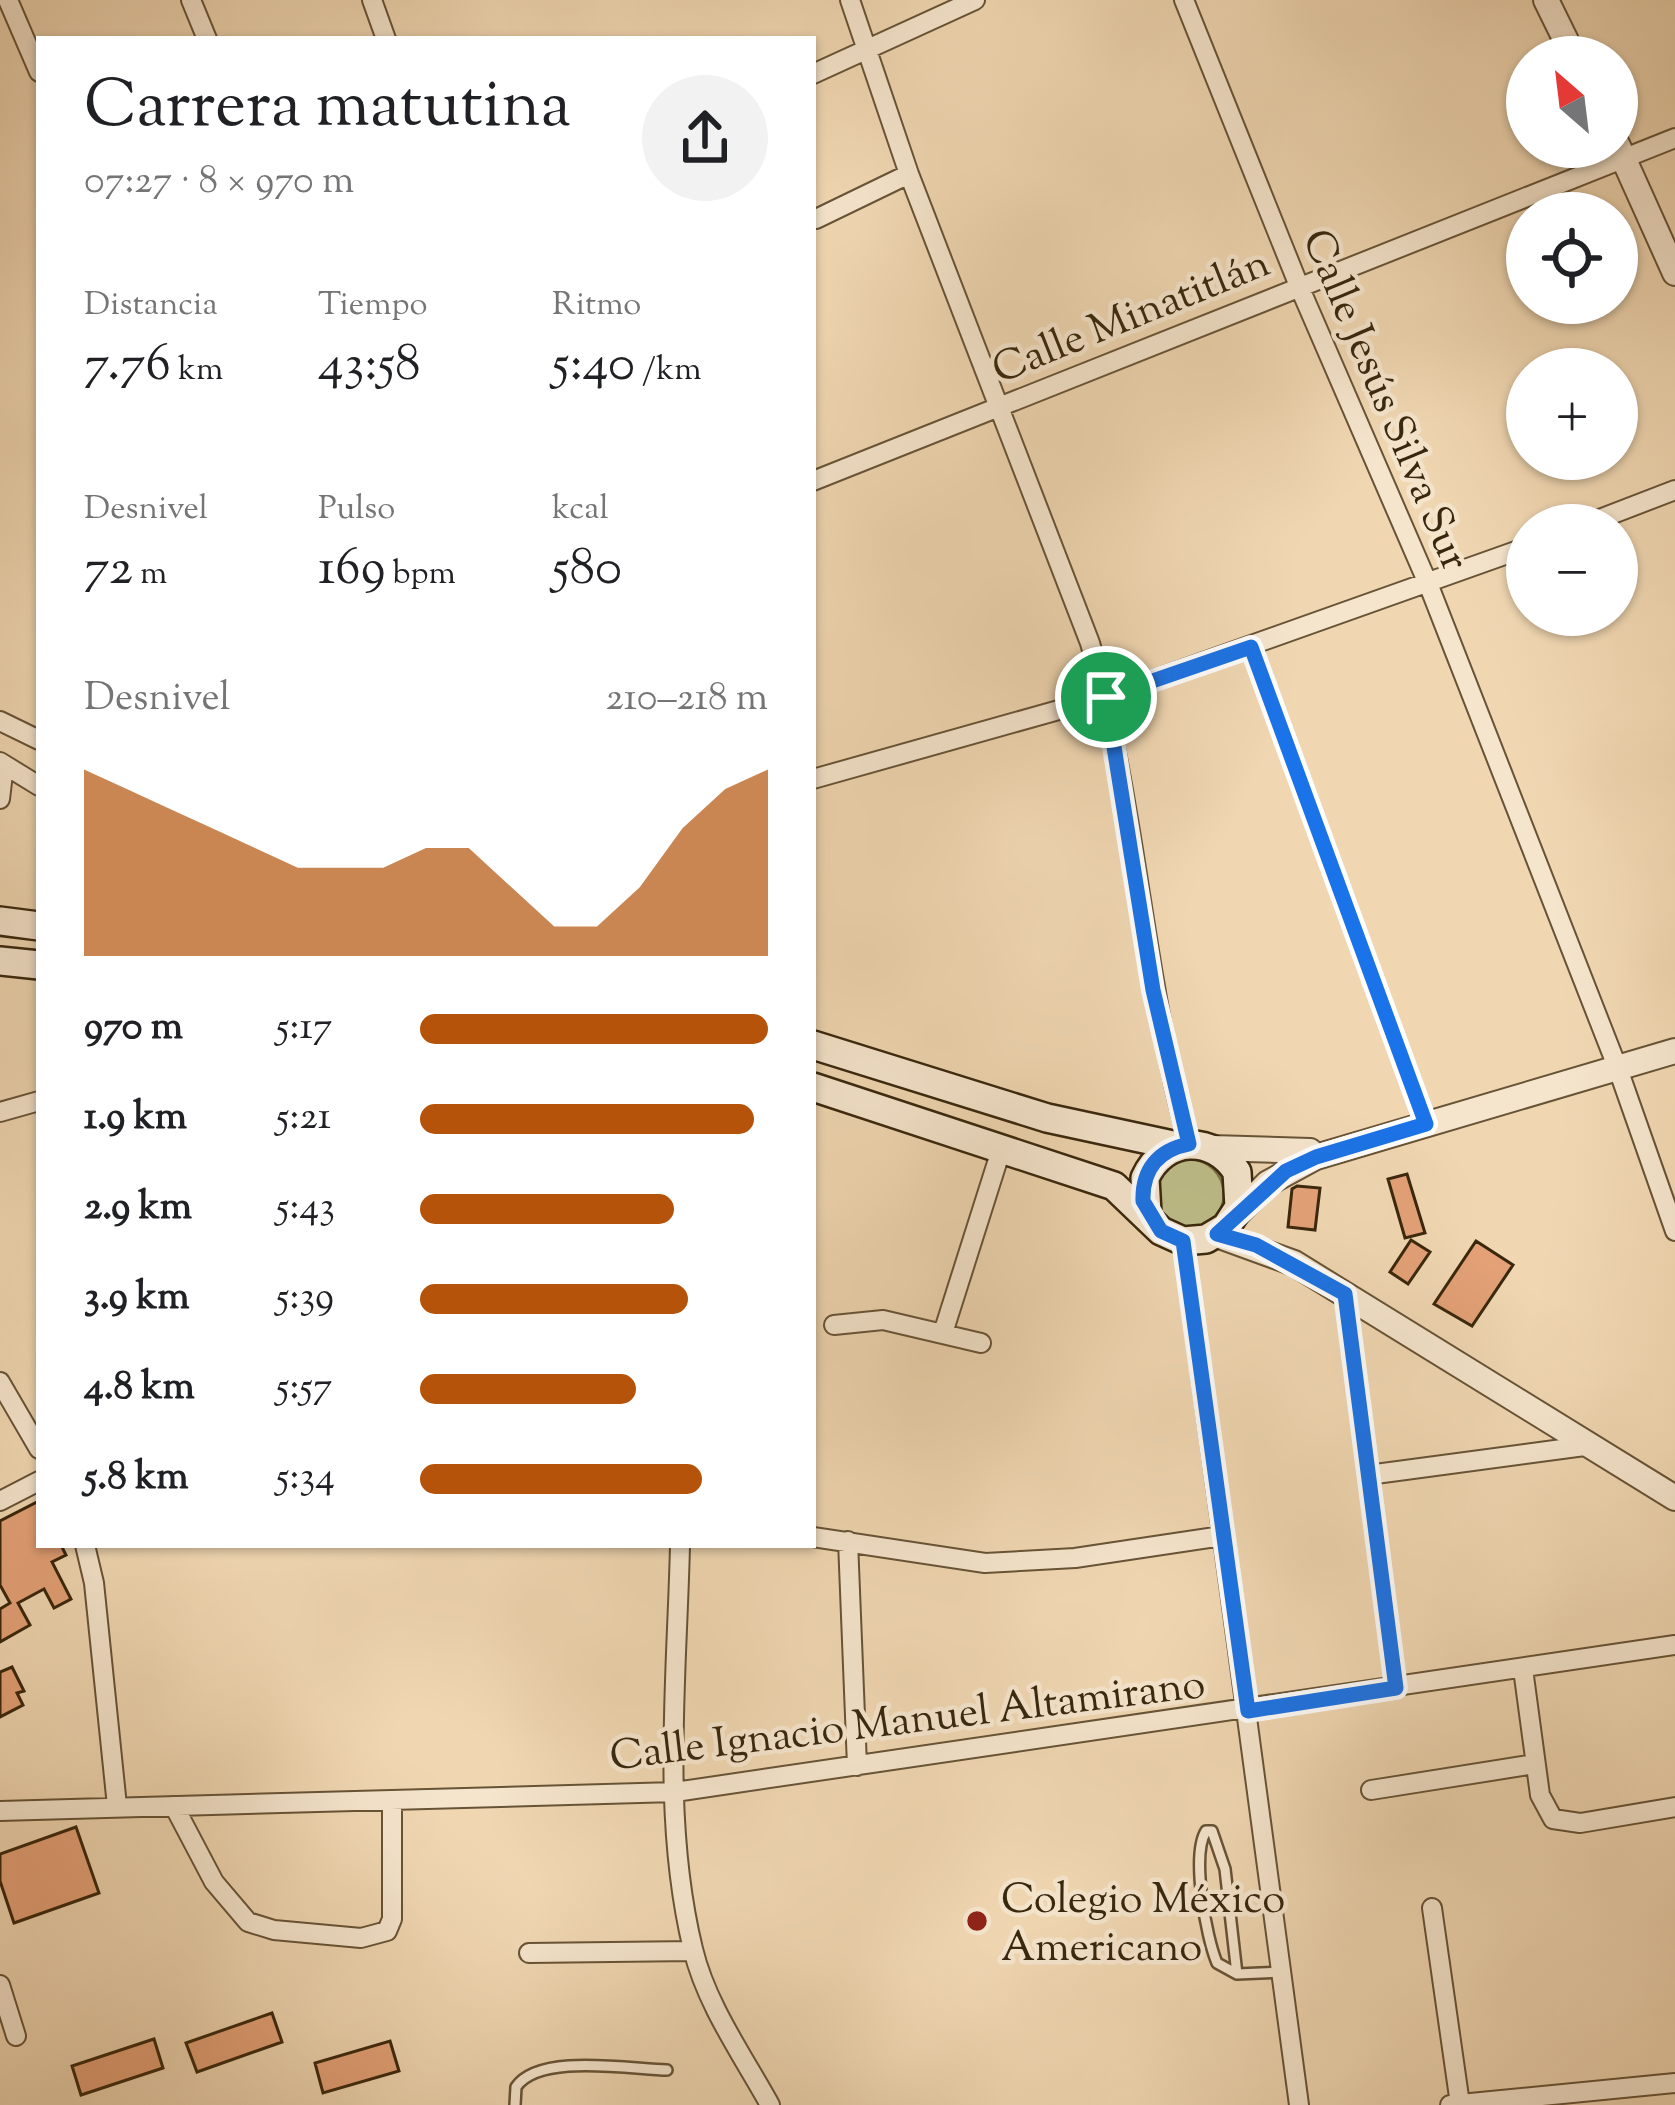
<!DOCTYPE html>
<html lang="es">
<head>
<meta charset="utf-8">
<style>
	:root { --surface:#fff; --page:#f2f2f2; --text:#202124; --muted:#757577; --accent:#b45309 }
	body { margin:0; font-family:"Sorts Mill Goudy",serif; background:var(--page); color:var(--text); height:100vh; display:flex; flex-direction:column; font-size:45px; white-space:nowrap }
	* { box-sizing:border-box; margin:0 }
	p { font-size:39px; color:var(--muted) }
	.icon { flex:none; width:66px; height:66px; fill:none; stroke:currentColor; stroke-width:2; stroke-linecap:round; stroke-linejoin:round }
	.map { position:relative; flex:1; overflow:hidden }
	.details { position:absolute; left:36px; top:36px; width:780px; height:1512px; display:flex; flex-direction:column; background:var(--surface); border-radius:0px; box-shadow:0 3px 9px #0004 }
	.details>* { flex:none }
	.needle { width:78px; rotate:332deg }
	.buttons { position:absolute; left:1506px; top:36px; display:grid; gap:24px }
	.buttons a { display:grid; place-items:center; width:132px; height:132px; border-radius:50%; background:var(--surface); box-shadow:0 3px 9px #0004; font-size:60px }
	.pin { position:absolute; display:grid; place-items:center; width:102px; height:102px; color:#fff; margin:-51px; border:6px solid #fff; border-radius:50%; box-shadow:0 3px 12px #0007 }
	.round { display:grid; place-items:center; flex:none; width:126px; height:126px; border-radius:63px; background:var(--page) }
	.headline { display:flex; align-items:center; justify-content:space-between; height:204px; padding:0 48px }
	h1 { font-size:66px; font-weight:600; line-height:90px }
	.stats { display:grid; grid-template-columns:repeat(3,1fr); gap:18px; height:204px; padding:12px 48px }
	.stats div { display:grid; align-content:center }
	.stats b { font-size:51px; font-weight:600 }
	.stats small { font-size:33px; font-weight:400 }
	.stats p { font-size:33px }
	.chart { height:336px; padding:24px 48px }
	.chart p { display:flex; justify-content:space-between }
	.chart svg { width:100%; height:216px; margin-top:12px; fill:var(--accent); opacity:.7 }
	ul { padding:0 48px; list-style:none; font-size:39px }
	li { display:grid; grid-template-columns:192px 144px 1fr; align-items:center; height:90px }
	li i { height:30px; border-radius:15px; background:var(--accent) }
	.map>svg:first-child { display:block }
	.green { fill:#bebd89; stroke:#7c724b; stroke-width:3 }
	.building { fill:#e4a177; stroke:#39270d; stroke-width:3 }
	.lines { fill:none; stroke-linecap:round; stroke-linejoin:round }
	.service-casing { stroke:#675336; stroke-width:14 }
	.minor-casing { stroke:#675336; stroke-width:22 }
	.tertiary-casing { stroke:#675336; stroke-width:28 }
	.secondary-casing { stroke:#39270d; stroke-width:32 }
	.service { stroke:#f5e5cd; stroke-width:9 }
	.minor { stroke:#f5e5cd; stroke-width:18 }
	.tertiary { stroke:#f5e5cd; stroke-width:24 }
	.secondary { stroke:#f5e5cd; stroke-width:27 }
	.route-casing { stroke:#fff; stroke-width:24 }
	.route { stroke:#1a73e8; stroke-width:15 }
	.poi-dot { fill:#8f2418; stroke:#f5e5cd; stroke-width:4.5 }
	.labels { text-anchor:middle; stroke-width:9; stroke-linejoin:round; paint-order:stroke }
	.street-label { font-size:42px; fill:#39270d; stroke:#f5e5cd }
	.poi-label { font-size:42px; fill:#39270d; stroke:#f5e5cd; text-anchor:start }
</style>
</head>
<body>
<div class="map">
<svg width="1675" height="2105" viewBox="0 0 1675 2105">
	<rect width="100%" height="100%" fill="#f0d7b2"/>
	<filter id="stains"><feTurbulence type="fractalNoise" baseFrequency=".00167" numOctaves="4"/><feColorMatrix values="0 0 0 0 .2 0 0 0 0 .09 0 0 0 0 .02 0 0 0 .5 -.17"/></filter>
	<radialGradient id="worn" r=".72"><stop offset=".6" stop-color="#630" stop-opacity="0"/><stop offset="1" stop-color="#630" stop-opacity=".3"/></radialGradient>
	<!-- green -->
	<path class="green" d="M1154 1194a35 35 0 1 1 70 0a35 35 0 1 1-70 0Z"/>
	<!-- building -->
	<path class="building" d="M 1407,1174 L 1425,1233 L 1405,1238 L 1388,1179 Z
		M 1297,1186 L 1320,1188 L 1315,1230 L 1288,1227 L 1292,1189 Z
		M 1411,1240 L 1430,1252 L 1408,1284 L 1390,1272 Z
		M 1476,1241 L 1513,1265 L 1472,1326 L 1434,1304 Z
		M 39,1501 L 39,1545 L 61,1545 L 66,1555 L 52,1562 L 71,1599 L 54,1608 L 44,1589 L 18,1603 L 30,1625 L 0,1642 L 0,1609 L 10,1603 L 0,1585 L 0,1521 Z
		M 12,1667 L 24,1691 L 17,1693 L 23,1705 L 0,1717 L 0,1672 Z
		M 76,1827 L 99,1893 L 14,1923 L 0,1881 L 0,1854 Z
		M 272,2013 L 282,2042 L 197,2072 L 186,2043 Z
		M 154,2039 L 163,2068 L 81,2095 L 72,2066 Z
		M 390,2041 L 399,2071 L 323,2093 L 315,2063 Z"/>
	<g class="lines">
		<!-- service casing -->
		<g class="service-casing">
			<path id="service" d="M 1237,1974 L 1225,1869 L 1212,1831 L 1206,1831 C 1191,1855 1206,1937 1217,1963 L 1237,1974 L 1282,1972
				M 515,2105 L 516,2087 C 539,2053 629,2069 667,2070"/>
		</g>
		<!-- minor casing -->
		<g class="minor-casing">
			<path id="minor" d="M 8,0 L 39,72
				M 191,0 L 207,39
				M 372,0 L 386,39
				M 850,0 L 909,174 L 1090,643 C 1137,807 1143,979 1189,1144
				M 1184,0 L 1299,286 L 1429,586 L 1618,1069 L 1675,1231
				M 813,74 L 975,0
				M 816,219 L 909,174
				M 813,481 L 1675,138
				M 1584,525 L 1675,490
				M 1251,647 L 1426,1125
				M 0,721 L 39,740
				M 0,762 L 39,786
				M 813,779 L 1105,697 L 1527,547
				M 0,799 L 4,765
				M 0,1112 L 39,1101
				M 1183,1241 L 1299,2105
				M 1345,1294 L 1396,1688
				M 834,1325 L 883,1320 L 981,1343
				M 943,1333 L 1002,1147
				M 0,1382 L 39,1449
				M 1368,1475 L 1592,1445
				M 0,1501 L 39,1481
				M 813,1537 L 985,1563 L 1075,1558 L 1222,1536
				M 848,1541 L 857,1766
				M 85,1545 L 94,1583 L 117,1806
				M 680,1545 C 677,1678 661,1818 693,1949 C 706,2004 743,2056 770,2105
				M 1523,1669 L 1540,1795 L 1553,1819 L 1580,1823 L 1675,1807
				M 1371,1790 L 1535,1764
				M 174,1806 L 214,1882 L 248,1922 L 274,1930 L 361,1938 L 387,1931 L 392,1919 L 392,1800
				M 0,1811 L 675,1792 L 1675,1645
				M 1432,1908 L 1460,2104
				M 529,1953 L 693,1951
				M 0,1985 L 16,2036
				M 1450,2105 L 1675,2083"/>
		</g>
		<!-- tertiary casing -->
		<g class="tertiary-casing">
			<path id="tertiary" d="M 1546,0 L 1574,57
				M 1617,144 L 1675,273
				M 1212,1148 L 1310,1151
				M 1233,1218 L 1268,1183 L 1316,1157 L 1675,1051
				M 1217,1235 L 1294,1263 L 1675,1498"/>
		</g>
		<!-- secondary casing -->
		<g class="secondary-casing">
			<path id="secondary" d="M 0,921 L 39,926
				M 0,961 L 39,965
				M 813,1045 L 1047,1118 L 1177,1146
				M 813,1087 L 1114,1186 L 1161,1231 L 1183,1241 L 1206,1239 L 1226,1227 L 1239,1207 L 1237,1172 C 1213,1134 1164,1136 1145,1178 L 1147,1213"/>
		</g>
		<!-- service -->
		<use href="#service" class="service"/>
		<!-- minor -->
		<use href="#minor" class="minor"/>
		<!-- tertiary -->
		<use href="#tertiary" class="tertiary"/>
		<!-- secondary -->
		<use href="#secondary" class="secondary"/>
	</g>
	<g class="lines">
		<!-- route casing -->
		<g class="route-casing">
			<path id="route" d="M 1251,647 L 1426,1124 L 1316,1157 L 1286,1171 L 1217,1234 L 1256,1245 L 1345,1294 L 1396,1688 L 1248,1711 L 1183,1241 L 1161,1231 L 1143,1201 C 1142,1170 1158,1150 1189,1144 L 1153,990 L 1106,697 Z"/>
		</g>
		<!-- route -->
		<use href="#route" class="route"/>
	</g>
	<!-- markers -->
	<circle class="poi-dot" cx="977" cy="1921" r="12"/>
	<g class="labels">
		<!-- street labels -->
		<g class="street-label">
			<text transform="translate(1130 314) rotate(-22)" y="15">Calle Minatitlán</text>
			<text transform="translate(1388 399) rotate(67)" y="15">Calle Jesús Silva Sur</text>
			<text transform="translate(907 1718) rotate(-7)" y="15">Calle Ignacio Manuel Altamirano</text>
		</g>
		<!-- poi labels -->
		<g class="poi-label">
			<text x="1001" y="1912">Colegio México<tspan x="1001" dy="48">Americano</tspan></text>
		</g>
	</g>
	<rect width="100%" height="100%" filter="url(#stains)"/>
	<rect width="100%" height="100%" fill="url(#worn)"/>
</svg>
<div class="buttons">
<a><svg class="needle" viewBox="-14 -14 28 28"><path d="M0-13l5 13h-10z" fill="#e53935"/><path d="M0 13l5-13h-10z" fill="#757577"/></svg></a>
<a><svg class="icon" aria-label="locate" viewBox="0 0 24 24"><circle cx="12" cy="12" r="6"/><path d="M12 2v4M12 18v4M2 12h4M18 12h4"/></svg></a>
<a>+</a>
<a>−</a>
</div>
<div class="pin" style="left:1106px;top:697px;background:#1e9e55"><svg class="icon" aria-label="arrive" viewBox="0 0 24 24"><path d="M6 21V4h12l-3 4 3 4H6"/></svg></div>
<section class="details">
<div class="headline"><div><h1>Carrera matutina</h1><p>07:27 · 8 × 970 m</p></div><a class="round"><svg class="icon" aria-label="share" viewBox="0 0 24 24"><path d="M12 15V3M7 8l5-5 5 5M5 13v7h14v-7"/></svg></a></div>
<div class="stats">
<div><p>Distancia</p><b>7.76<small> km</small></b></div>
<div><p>Tiempo</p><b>43:58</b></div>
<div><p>Ritmo</p><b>5:40<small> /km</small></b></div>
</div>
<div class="stats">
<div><p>Desnivel</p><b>72<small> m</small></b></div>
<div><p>Pulso</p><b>169<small> bpm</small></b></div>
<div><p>kcal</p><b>580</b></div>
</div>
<div class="chart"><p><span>Desnivel</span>210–218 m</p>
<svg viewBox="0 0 160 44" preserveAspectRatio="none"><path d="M0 44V6L10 10L20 14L30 18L40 22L50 26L60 26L70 26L80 22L90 22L100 30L110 38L120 38L130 30L140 18L150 10L160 6V44z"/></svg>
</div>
<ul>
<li><b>970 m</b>5:17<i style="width:100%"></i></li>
<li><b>1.9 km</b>5:21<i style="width:96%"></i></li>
<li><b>2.9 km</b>5:43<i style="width:73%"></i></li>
<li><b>3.9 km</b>5:39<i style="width:77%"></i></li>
<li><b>4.8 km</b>5:57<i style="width:62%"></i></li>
<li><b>5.8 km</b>5:34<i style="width:81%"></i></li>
</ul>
</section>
</div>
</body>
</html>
